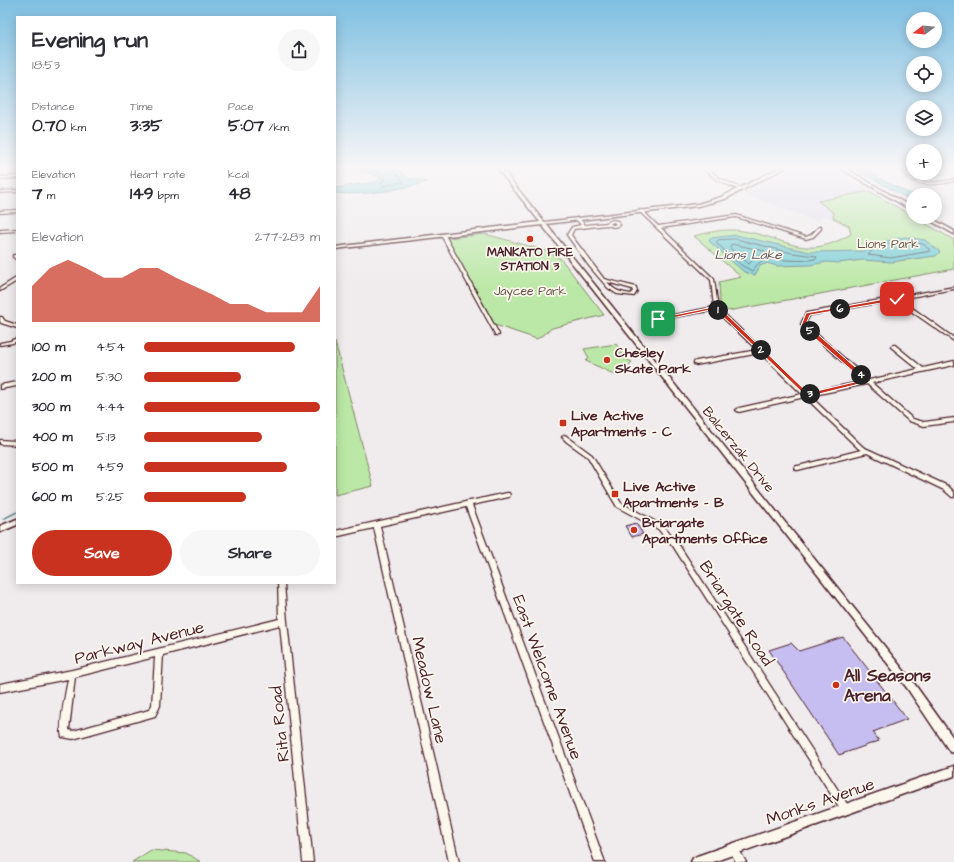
<!DOCTYPE html>
<html lang="en">
<head>
<meta charset="utf-8">
<style>
	:root { --surface:#fff; --page:#f7f7f7; --text:#2b2b33; --muted:#7c7c81; --accent:#c8321e }
	body { margin:0; font-family:"Architects Daughter",sans-serif; background:var(--page); color:var(--text); height:100vh; display:flex; flex-direction:column; font-size:15px; white-space:nowrap }
	* { box-sizing:border-box; margin:0 }
	p { font-size:13px; color:var(--muted) }
	.icon { flex:none; width:22px; height:22px; fill:none; stroke:currentColor; stroke-width:2; stroke-linecap:round; stroke-linejoin:round }
	.map { position:relative; flex:1; overflow:hidden }
	.sheet { position:absolute; left:16px; top:16px; width:320px; height:568px; display:flex; flex-direction:column; background:var(--surface); border-radius:0px; box-shadow:0 2px 10px #0003 }
	.sheet>* { flex:none }
	.needle { width:26px; rotate:254deg }
	.buttons { position:absolute; left:906px; top:12px; display:grid; gap:8px }
	.buttons a { display:grid; place-items:center; width:36px; height:36px; border-radius:50%; background:var(--surface); box-shadow:0 2px 10px #0003; font-size:20px }
	.pin { position:absolute; display:grid; place-items:center; width:34px; height:34px; color:#fff; margin:-17px; border-radius:8px; box-shadow:0 2px 6px #0006 }
	.km { position:absolute; width:20px; height:20px; margin:-10px; border-radius:50%; background:#222; color:#fff; font-size:11px; line-height:20px; text-align:center }
	.round { display:grid; place-items:center; flex:none; width:42px; height:42px; border-radius:21px; background:var(--page) }
	.overview { display:flex; align-items:center; justify-content:space-between; height:68px; padding:0 16px }
	h1 { font-size:22px; font-weight:700; line-height:30px }
	.metrics { display:grid; grid-template-columns:repeat(3,1fr); gap:6px; height:68px; padding:4px 16px }
	.metrics div { display:grid; align-content:center }
	.metrics b { font-size:17px; font-weight:700 }
	.metrics small { font-size:11px; font-weight:400 }
	.metrics p { font-size:11px }
	.chart { height:112px; padding:8px 16px }
	.chart p { display:flex; justify-content:space-between }
	.chart svg { width:100%; height:72px; margin-top:4px; fill:var(--accent); opacity:.7 }
	.primary-button { display:flex; gap:8px; margin-top:auto; padding:8px 16px }
	.primary-button a { flex:1; height:46px; border-radius:24px; background:var(--accent); color:#fff; font-size:16px; font-weight:700; line-height:46px; text-align:center }
	.primary-button a+a { background:var(--page); color:var(--text) }
	ul { padding:0 16px; list-style:none; font-size:13px }
	li { display:grid; grid-template-columns:64px 48px 1fr; align-items:center; height:30px }
	li i { height:10px; border-radius:5px; background:var(--accent) }
	.map>svg:first-child { display:block }
	.built { fill:#e3deee }
	.green { fill:#bbe8a6; stroke:#828468 }
	.water { fill:#7fd0d6; stroke:#6a8992 }
	.lines { fill:none; stroke-linecap:round; stroke-linejoin:round }
	.shore { stroke:#5f666f; stroke-width:1 }
	.stream { stroke:#6a8992; stroke-width:1.5 }
	.building { fill:#c6bef0; stroke:#4a1f2b }
	.minor-casing { stroke:#4a1f2b; stroke-width:2.5 }
	.tertiary-casing { stroke:#4a1f2b; stroke-width:3 }
	.secondary-casing { stroke:#4a1f2b; stroke-width:3 }
	.minor { fill:#fbf7ec; fill-rule:evenodd }
	.tertiary { fill:#fbf7ec; fill-rule:evenodd }
	.secondary { fill:#fbf7ec; fill-rule:evenodd }
	.route { fill:#c8321e; stroke:#fff }
	.poi-dot { fill:#c8321e; stroke:#fbf7ec; stroke-width:1.5 }
	.labels { text-anchor:middle; stroke-width:3.5; stroke-linejoin:round; paint-order:stroke }
	.far-park-label { font-size:12px; fill:#66514a; stroke:#fbf7ec }
	.far-poi-label { font-size:12px; font-weight:bold; fill:#4a1f2b; stroke:#fbf7ec }
	.far-water-label { font-size:13px; font-style:italic; fill:#5a545e; stroke:#fbf7ec }
	.poi-label { font-size:14px; font-weight:bold; fill:#4a1f2b; stroke:#fbf7ec; text-anchor:start }
	.street-label { font-size:14px; fill:#4a1f2b; stroke:#fbf7ec }
	.near-street-label { font-size:17px; fill:#4a1f2b; stroke:#fbf7ec }
	.near-poi-label { font-size:17px; font-weight:bold; fill:#4a1f2b; stroke:#fbf7ec; text-anchor:start }
</style>
</head>
<body>
<div class="map">
<svg width="954" height="862" viewBox="0 0 954 862">
	<rect width="100%" height="100%" fill="#f0eced"/>
	<filter id="ink" filterUnits="userSpaceOnUse"><feTurbulence type="fractalNoise" baseFrequency=".025" numOctaves="2"/><feDisplacementMap in="SourceGraphic" scale="8" xChannelSelector="R" yChannelSelector="G"/><feConvolveMatrix kernelMatrix="1 2 1 2 8 2 1 2 1" color-interpolation-filters="sRGB"/></filter>
	<g filter="url(#ink)">
		<!-- built -->
		<path class="built" d="M 795,168 L 830,168 L 869,191 L 819,201 L 834,213 L 833,218 L 825,216 L 816,221 L 742,193 Z"/>
		<!-- green -->
		<path class="green" d="M 869,191 L 954,240 L 954,269 L 728,311 L 720,303 L 719,282 L 741,277 L 694,236 C 710,232 726,228 743,231 C 789,238 804,262 851,234 L 849,226 L 833,218 L 834,213 L 818,201 Z
			M 485,234 L 547,251 L 561,259 L 604,315 L 552,328 L 537,339 L 495,325 L 447,238 Z
			M 335,342 L 373,486 L 335,495 Z
			M 616,344 L 623,353 L 617,355 L 632,362 L 618,376 L 586,361 L 589,358 L 584,349 Z
			M 151,850 L 186,853 L 201,862 L 132,862 Z"/>
		<!-- water -->
		<path class="water" d="M 354,168 L 397,168 L 408,179 L 418,179 L 427,182 C 399,190 365,196 335,193 L 335,188 L 376,182 L 381,178 C 373,173 363,173 354,168 Z
			M 854,168 L 866,168 L 880,179 L 913,195 L 913,199 L 905,197 Z
			M 736,235 L 809,252 L 865,251 L 873,244 L 905,237 L 925,240 L 940,252 L 936,256 L 891,262 L 862,260 L 838,263 L 827,262 L 810,265 L 777,266 L 767,263 L 760,266 L 755,275 L 744,272 L 709,241 L 711,238 Z"/>
		<g class="lines">
			<!-- shore -->
			<path class="shore" d="M 363,168 L 374,170 L 383,175 L 384,179 L 381,184 L 383,186 L 404,182 L 395,172 L 394,168
				M 736,239 L 792,253 L 816,256 L 817,258 C 802,265 767,254 758,264 C 755,266 755,269 752,271 L 741,265 L 716,243 L 718,240 Z
				M 905,241 L 923,244 L 931,251 L 891,258 L 868,255 L 875,247 Z
				M 732,244 L 765,251 L 766,253 L 755,258 L 749,264 L 730,248 Z"/>
			<!-- stream -->
			<path class="stream" d="M 3,519 L 17,512"/>
		</g>
		<!-- building -->
		<path class="building" d="M 636,523 L 643,534 L 632,537 L 625,526 Z
			M 843,637 L 907,719 L 873,732 L 879,741 L 839,755 L 769,650 L 791,643 L 799,651 Z"/>
		<g class="lines">
			<!-- minor casing -->
			<g class="minor-casing">
				<path id="minor" d="M 703,168 L 707,168 L 719,178 L 743,189 L 740,190 L 717,180 Z
					M 899,168 L 903,168 C 916,186 935,184 954,179 L 954,181 C 933,186 913,188 899,168 Z
					M 17,190 L 17,192 L 0,193 L 0,191 Z
					M 17,210 L 17,212 L 0,213 L 0,211 Z
					M 640,210 L 642,210 L 658,226 L 736,215 L 806,237 L 811,235 L 819,227 L 821,227 L 821,229 L 813,237 L 806,239 L 736,217 L 661,228 L 714,279 L 718,308 L 762,350 L 764,350 L 764,352 L 807,393 L 864,381 L 801,325 L 801,324 L 806,313 L 954,287 L 954,289 L 900,299 L 954,338 L 954,341 L 895,300 L 810,315 L 805,324 L 869,380 L 918,369 L 891,347 L 891,346 L 893,345 L 895,345 L 923,368 L 954,361 L 954,365 L 872,383 L 913,419 L 924,422 L 954,418 L 954,422 L 924,426 L 909,421 L 867,384 L 810,396 L 863,447 L 948,486 L 954,492 L 954,497 L 952,497 L 944,490 L 867,453 L 798,470 L 796,470 L 795,468 L 796,466 L 798,466 L 861,450 L 859,449 L 805,397 L 739,412 L 737,411 L 736,410 L 739,408 L 802,394 L 760,353 L 696,365 L 694,364 L 694,362 L 696,361 L 757,350 L 715,310 L 656,320 L 656,319 L 658,318 L 714,307 L 711,280 L 640,212 Z
					M 577,218 L 579,218 L 585,225 L 606,223 L 612,220 L 618,221 L 620,225 L 619,226 L 613,227 L 607,225 L 574,229 L 571,235 L 604,279 L 636,287 L 637,291 L 634,296 L 617,294 L 608,288 L 589,266 L 567,235 L 572,227 L 581,225 L 576,219 ZM 613,222 L 615,223 L 616,224 L 613,225 L 610,224 ZM 607,282 L 632,289 L 633,291 L 631,294 C 619,292 615,291 607,282 Z
					M 17,229 L 17,231 L 0,232 L 0,230 Z
					M 442,234 L 445,235 L 499,334 L 499,335 L 495,335 L 495,334 L 441,235 Z
					M 13,255 L 15,255 L 17,257 L 17,260 L 13,257 Z
					M 16,278 L 17,278 L 17,281 L 0,291 L 0,288 Z
					M 0,317 L 2,317 L 5,321 L 17,325 L 17,328 L 1,323 L 0,321 Z
					M 17,338 L 17,341 L 13,343 L 0,345 L 0,343 L 10,341 Z
					M 17,382 L 17,386 L 0,389 L 0,385 Z
					M 565,435 L 592,455 L 621,503 L 662,525 L 677,542 L 849,807 L 850,810 L 849,813 L 846,814 L 843,813 L 673,546 L 658,529 L 617,507 L 588,457 L 567,442 L 562,437 Z
					M 0,440 L 17,441 L 17,445 L 0,444 Z
					M 507,493 L 509,493 L 510,495 L 509,497 L 472,505 L 605,862 L 595,862 L 466,507 L 380,526 L 459,862 L 449,862 L 374,528 L 335,537 L 335,531 L 465,502 L 468,501 L 470,501 Z
					M 278,583 L 284,583 L 287,621 L 313,862 L 303,862 L 280,625 L 163,655 L 160,706 L 155,716 L 73,739 L 62,737 C 58,727 66,691 68,679 L 0,692 L 0,684 L 72,670 L 279,619 ZM 155,657 L 152,705 L 149,710 L 73,731 L 69,730 L 75,677 Z
					M 734,844 L 737,846 L 746,862 L 736,862 L 729,849 L 731,846 Z"/>
			</g>
			<!-- tertiary casing -->
			<g class="tertiary-casing">
				<path id="tertiary" d="M 497,168 L 501,168 L 544,222 L 698,204 L 721,197 L 780,168 L 785,168 L 725,199 L 698,206 L 546,224 L 913,682 L 954,739 L 954,753 L 950,752 L 907,688 L 542,225 L 335,249 L 335,247 L 540,222 Z
					M 840,168 L 845,168 L 913,208 L 913,211 Z
					M 924,217 L 929,217 L 954,231 L 954,234 Z
					M 17,519 L 17,525 L 0,532 L 0,526 Z
					M 954,766 L 954,776 L 713,862 L 691,862 L 693,858 L 697,856 Z"/>
			</g>
			<!-- secondary casing -->
			<g class="secondary-casing">
				<path id="secondary" d="M 17,176 L 17,178 L 0,179 L 0,177 Z"/>
			</g>
			<!-- minor -->
			<use href="#minor" class="minor"/>
			<!-- tertiary -->
			<use href="#tertiary" class="tertiary"/>
			<!-- secondary -->
			<use href="#secondary" class="secondary"/>
		</g>
	</g>
	<!-- sky -->
	<linearGradient id="sky" x2="0" y2="1"><stop stop-color="#7ebfe1"/><stop offset="0.58" stop-color="#f8f6f7"/><stop offset="1" stop-color="#f8f6f7" stop-opacity="0"/></linearGradient>
	<rect width="954" height="289" fill="url(#sky)"/>
	<!-- route -->
	<path class="route" d="M 897,297 L 899,300 L 810,315 L 806,324 L 871,381 L 807,397 L 715,309 L 658,321 L 655,319 L 718,306 L 808,393 L 863,380 L 801,326 L 806,313 Z"/>
	<!-- markers -->
	<g class="poi-dot">
		<circle cx="530" cy="239" r="4"/>
		<circle cx="607" cy="360" r="4"/>
		<rect x="559" y="419" width="8" height="8" rx="2"/>
		<rect x="611" y="490" width="8" height="8" rx="2"/>
		<circle cx="634" cy="530" r="4"/>
		<circle cx="836" cy="685" r="4"/>
	</g>
	<g class="labels">
		<!-- far-park labels -->
		<g class="far-park-label">
			<text x="888" y="248">Lions Park</text>
			<text x="530" y="295">Jaycee Park</text>
		</g>
		<!-- far-poi labels -->
		<g class="far-poi-label">
			<text x="530" y="256">MANKATO FIRE<tspan x="530" dy="14">STATION 3</tspan></text>
		</g>
		<!-- far-water labels -->
		<g class="far-water-label">
			<text x="748" y="259">Lions Lake</text>
		</g>
		<!-- poi labels -->
		<g class="poi-label">
			<text x="615" y="357">Chesley<tspan x="615" dy="16">Skate Park</tspan></text>
			<text x="571" y="420">Live Active<tspan x="571" dy="16">Apartments - C</tspan></text>
			<text x="623" y="491">Live Active<tspan x="623" dy="16">Apartments - B</tspan></text>
			<text x="642" y="527">Briargate<tspan x="642" dy="16">Apartments Office</tspan></text>
		</g>
		<!-- street labels -->
		<g class="street-label">
			<text transform="translate(739 449) rotate(51)" y="5">Balcerzak Drive</text>
		</g>
		<!-- near-street labels -->
		<g class="near-street-label">
			<text transform="translate(737 613) rotate(57)" y="6">Briargate Road</text>
			<text transform="translate(139 642) rotate(-14)" y="6">Parkway Avenue</text>
			<text transform="translate(548 677) rotate(70)" y="6">East Welcome Avenue</text>
			<text transform="translate(430 690) rotate(77)" y="6">Meadow Lane</text>
			<text transform="translate(279 724) rotate(-96)" y="6">Rita Road</text>
			<text transform="translate(820 801) rotate(-19)" y="6">Monks Avenue</text>
		</g>
		<!-- near-poi labels -->
		<g class="near-poi-label">
			<text x="844" y="681">All Seasons<tspan x="844" dy="20">Arena</tspan></text>
		</g>
	</g>
</svg>
<div class="buttons">
<a><svg class="needle" viewBox="-14 -14 28 28"><path d="M0-13l5 13h-10z" fill="#e53935"/><path d="M0 13l5-13h-10z" fill="#7c7c81"/></svg></a>
<a><svg class="icon" aria-label="locate" viewBox="0 0 24 24"><circle cx="12" cy="12" r="6"/><path d="M12 2v4M12 18v4M2 12h4M18 12h4"/></svg></a>
<a><svg class="icon" aria-label="layers" viewBox="0 0 24 24"><path d="M12 4l9 5-9 5-9-5zM3 14l9 5 9-5"/></svg></a>
<a>+</a>
<a>−</a>
</div>
<div class="pin" style="left:658px;top:319px;background:#1e9e55"><svg class="icon" aria-label="arrive" viewBox="0 0 24 24"><path d="M6 21V4h12l-3 4 3 4H6"/></svg></div>
<div class="pin" style="left:897px;top:299px;background:#d93025"><svg class="icon" aria-label="check" viewBox="0 0 24 24"><path d="M5 12l5 5 9-10"/></svg></div>
<b class="km" style="left:718px;top:310px">1</b>
<b class="km" style="left:761px;top:350px">2</b>
<b class="km" style="left:810px;top:394px">3</b>
<b class="km" style="left:861px;top:375px">4</b>
<b class="km" style="left:810px;top:331px">5</b>
<b class="km" style="left:840px;top:309px">6</b>
<section class="sheet">
<div class="overview"><div><h1>Evening run</h1><p>18:53</p></div><a class="round"><svg class="icon" aria-label="share" viewBox="0 0 24 24"><path d="M12 15V3M7 8l5-5 5 5M5 13v7h14v-7"/></svg></a></div>
<div class="metrics">
<div><p>Distance</p><b>0.70<small> km</small></b></div>
<div><p>Time</p><b>3:35</b></div>
<div><p>Pace</p><b>5:07<small> /km</small></b></div>
</div>
<div class="metrics">
<div><p>Elevation</p><b>7<small> m</small></b></div>
<div><p>Heart rate</p><b>149<small> bpm</small></b></div>
<div><p>kcal</p><b>48</b></div>
</div>
<div class="chart"><p><span>Elevation</span>277–283 m</p>
<svg viewBox="0 0 160 44" preserveAspectRatio="none"><path d="M0 44V22L10 11L20 6L30 11L40 17L50 17L60 11L70 11L80 17L90 22L100 27L110 33L120 33L130 38L140 38L150 38L160 22V44z"/></svg>
</div>
<ul>
<li><b>100 m</b>4:54<i style="width:86%"></i></li>
<li><b>200 m</b>5:30<i style="width:55%"></i></li>
<li><b>300 m</b>4:44<i style="width:100%"></i></li>
<li><b>400 m</b>5:13<i style="width:67%"></i></li>
<li><b>500 m</b>4:59<i style="width:81%"></i></li>
<li><b>600 m</b>5:25<i style="width:58%"></i></li>
</ul>
<div class="primary-button"><a>Save</a><a>Share</a></div>
</section>
</div>
</body>
</html>
